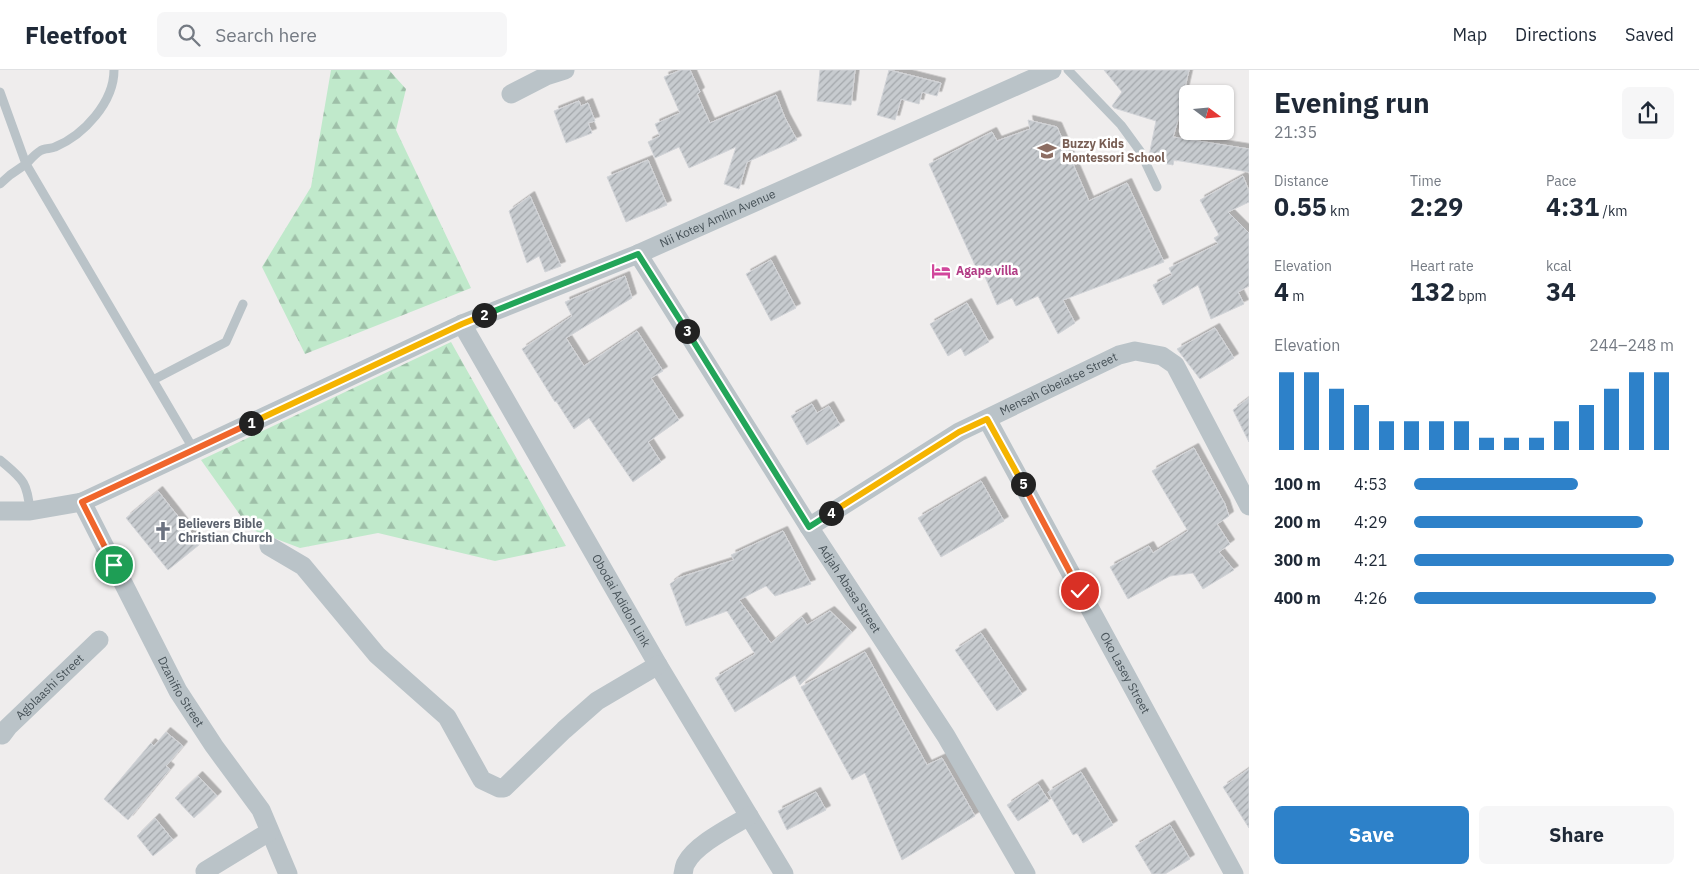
<!DOCTYPE html>
<html lang="en">
<head>
<meta charset="utf-8">
<style>
	:root { --surface:#fff; --page:#f6f6f7; --text:#1f2937; --muted:#747a83; --line:#e0e1e3; --accent:#2d81c9 }
	body { margin:0; font-family:"IBM Plex Sans",sans-serif; background:var(--page); color:var(--text); height:100vh; display:flex; flex-direction:column; font-size:19px; white-space:nowrap }
	* { box-sizing:border-box; margin:0 }
	p { font-size:16px; color:var(--muted) }
	.icon { flex:none; width:28px; height:28px; fill:none; stroke:currentColor; stroke-width:2; stroke-linecap:round; stroke-linejoin:round }
	.map { position:relative; flex:1; overflow:hidden }
	.side { display:flex; flex-direction:column; background:var(--surface); width:450px }
	.side>* { flex:none }
	.needle { width:32px; rotate:106deg }
	.fabs { position:absolute; left:1179px; top:15px; display:grid; gap:10px }
	.fabs a { display:grid; place-items:center; width:55px; height:55px; border-radius:8px; background:var(--surface); box-shadow:0 1px 4px #0004; font-size:25px }
	.pin { position:absolute; display:grid; place-items:center; width:42px; height:42px; color:#fff; margin:-21px; border:2px solid #fff; border-radius:50%; box-shadow:0 1px 5px #0007 }
	.km { position:absolute; width:25px; height:25px; margin:-12px; border-radius:50%; background:#222; color:#fff; font-size:14px; line-height:25px; text-align:center }
	.round { display:grid; place-items:center; flex:none; width:52px; height:52px; border-radius:8px; background:var(--page) }
	.head { display:flex; align-items:center; justify-content:space-between; height:85px; padding:0 25px }
	h1 { font-size:28px; font-weight:700; line-height:38px }
	.metrics { display:grid; grid-template-columns:repeat(3,1fr); gap:8px; height:85px; padding:5px 25px }
	.metrics div { display:grid; align-content:center }
	.metrics b { font-size:25px; font-weight:700 }
	.metrics small { font-size:14px; font-weight:400 }
	.metrics p { font-size:14px }
	.chart { height:140px; padding:10px 25px }
	.chart p { display:flex; justify-content:space-between }
	.chart svg { width:100%; height:90px; margin-top:5px; stroke:var(--accent); stroke-width:6 }
	.action { display:flex; gap:10px; margin-top:auto; padding:10px 25px }
	.action a { flex:1; height:58px; border-radius:8px; background:var(--accent); color:#fff; font-size:20px; font-weight:700; line-height:58px; text-align:center }
	.action a+a { background:var(--page); color:var(--text) }
	ul { padding:0 25px; list-style:none; font-size:16px }
	li { display:grid; grid-template-columns:80px 60px 1fr; align-items:center; height:38px }
	li i { height:12px; border-radius:6px; background:var(--accent) }
	header { display:flex; align-items:center; gap:30px; box-sizing:border-box; height:70px; padding:0 25px; background:var(--surface); border-bottom:1px solid var(--line) }
	header strong { font-size:24px }
	nav { display:flex; gap:28px; margin-inline-start:auto; font-size:18px }
	.search { width:350px; height:45px; background:var(--page); display:flex; align-items:center; gap:12px; box-sizing:border-box; padding:0 18px; border-radius:8px; color:var(--muted); font-size:19px }
	main { display:flex; flex:1; min-height:0 }
	.map>svg:first-child { display:block }
	.forest { fill:url(#forest-firs) }
	.building { fill:url(#building-hatch); stroke:#d2d4d8; filter:url(#shadow) }
	.lines { fill:none; stroke-linecap:round; stroke-linejoin:round }
	.lane { stroke:#bac3c8; stroke-width:9 }
	.street { stroke:#bac3c8; stroke-width:19 }
	.split-1-casing { stroke:#fff; stroke-width:10 }
	.split-2-casing { stroke:#fff; stroke-width:10 }
	.split-3-casing { stroke:#fff; stroke-width:10 }
	.split-4-casing { stroke:#fff; stroke-width:10 }
	.split-5-casing { stroke:#fff; stroke-width:10 }
	.split-6-casing { stroke:#fff; stroke-width:10 }
	.split-1 { stroke:#f0652b; stroke-width:6 }
	.split-2 { stroke:#f5b400; stroke-width:6 }
	.split-3 { stroke:#22a559; stroke-width:6 }
	.split-4 { stroke:#22a559; stroke-width:6 }
	.split-5 { stroke:#f5b400; stroke-width:6 }
	.split-6 { stroke:#f0652b; stroke-width:6 }
	.labels { text-anchor:middle; stroke-width:5; stroke-linejoin:round; paint-order:stroke }
	.education-label { font-size:12px; font-weight:bold; fill:#785e54; stroke:#fff; text-anchor:start }
	.street-label { font-size:12px; fill:#475258; stroke:#fff }
	.hotel-label { font-size:12px; font-weight:bold; fill:#b23c85; stroke:#fff; text-anchor:start }
	.worship-label { font-size:12px; font-weight:bold; fill:#5b616d; stroke:#fff; text-anchor:start }
</style>
</head>
<body>
<header>
<strong>Fleetfoot</strong>
<div class="search"><svg class="icon" aria-label="search" viewBox="0 0 24 24"><circle cx="10" cy="10" r="6"/><path d="M15 15l6 6"/></svg>Search here</div>
<nav><a>Map</a><a>Directions</a><a>Saved</a></nav>
</header>
<main>
<div class="map">
<svg width="1249" height="804" viewBox="0 0 1249 804">
	<defs>
		<pattern id="forest-firs" width="22" height="20" patternUnits="userSpaceOnUse" patternTransform="scale(1.25)"><rect width="22" height="20" fill="#c0e9cb"/><path d="M5 1l3.5 6h-7zM16 11l3.5 6h-7z" fill="#9ebfa8"/></pattern>
		<pattern id="building-hatch" width="6" height="6" patternUnits="userSpaceOnUse" patternTransform="scale(1.25)"><rect width="6" height="6" fill="#c7cbcf"/><path d="M-1 1l2-2M0 6l6-6M5 7l2-2" fill="none" stroke="#a3a7ab"/></pattern>
		<filter id="shadow"><feDropShadow dx="4.5" dy="-4.5" stdDeviation="0" flood-color="#0004"/></filter>
	</defs>
	<rect width="100%" height="100%" fill="#efeded"/>
	<!-- forest -->
	<path class="forest" d="M 331,0 L 389,0 L 406,19 L 396,60 L 471,218 L 305,284 L 262,197 L 311,117 Z
		M 451,272 L 566,476 L 495,491 L 378,463 L 300,478 L 250,459 L 201,390 Z"/>
	<!-- building -->
	<path class="building" d="M 681,0 L 690,0 L 700,22 L 697,24 L 710,53 L 776,25 L 785,48 L 797,70 L 747,92 L 739,119 L 724,114 L 736,77 L 689,98 L 679,77 L 655,88 L 648,72 L 660,66 L 655,54 L 680,43 L 664,7 Z
		M 820,0 L 855,0 L 851,35 L 817,31 Z
		M 889,0 L 941,13 L 937,26 L 922,22 L 919,34 L 901,29 L 895,50 L 877,45 Z
		M 1104,0 L 1189,0 L 1183,26 L 1185,26 L 1173,67 L 1249,79 L 1249,102 L 1174,90 L 1173,95 L 1151,91 L 1149,86 L 1156,51 L 1114,38 L 1112,36 L 1122,22 Z
		M 579,31 L 581,36 L 588,33 L 595,51 L 588,53 L 592,63 L 566,73 L 554,41 Z
		M 1028,50 L 1057,57 L 1089,131 L 1127,113 L 1164,192 L 1063,230 L 1075,253 L 1058,264 L 1038,226 L 1016,236 L 1012,228 L 997,235 L 983,202 L 979,204 L 929,94 L 992,62 L 997,71 L 1030,59 Z
		M 648,90 L 667,135 L 626,152 L 607,107 Z
		M 1243,106 L 1249,121 L 1249,132 L 1228,142 L 1249,163 L 1249,216 L 1238,222 L 1244,234 L 1211,249 L 1198,215 L 1163,235 L 1153,215 L 1172,205 L 1169,198 L 1218,174 L 1214,168 L 1219,165 L 1200,130 Z
		M 530,126 L 561,196 L 545,202 L 539,186 L 527,193 L 509,141 Z
		M 771,190 L 796,238 L 771,251 L 746,204 Z
		M 625,206 L 632,228 L 566,268 L 584,296 L 637,261 L 663,301 L 651,308 L 679,350 L 648,372 L 661,392 L 633,412 L 589,348 L 574,359 L 556,331 L 555,332 L 522,279 L 572,246 L 565,232 Z
		M 967,233 L 989,272 L 965,286 L 961,278 L 948,286 L 930,254 Z
		M 1215,258 L 1234,288 L 1200,309 L 1177,279 Z
		M 1249,328 L 1249,372 L 1233,340 Z
		M 812,334 L 817,343 L 829,336 L 840,355 L 807,375 L 791,346 Z
		M 1194,378 L 1225,434 L 1229,446 L 1217,454 L 1230,474 L 1219,482 L 1234,500 L 1203,519 L 1193,503 L 1170,506 L 1128,529 L 1110,497 L 1149,476 L 1153,483 L 1188,461 L 1152,401 Z
		M 981,411 L 1004,451 L 941,487 L 918,448 Z
		M 158,421 L 200,474 L 168,500 L 126,448 Z
		M 783,461 L 811,514 L 775,526 L 766,516 L 739,530 L 771,573 L 802,547 L 807,555 L 830,541 L 852,562 L 800,615 L 795,605 L 735,642 L 715,608 L 755,584 L 727,541 L 686,556 L 670,514 L 678,508 L 734,490 L 731,485 Z
		M 981,563 L 1022,624 L 997,641 L 955,580 Z
		M 865,582 L 927,695 L 942,688 L 975,746 L 902,790 L 865,703 L 852,710 L 801,617 Z
		M 166,662 L 183,676 L 166,696 L 170,699 L 128,750 L 104,729 L 151,673 L 154,676 Z
		M 1249,699 L 1249,758 L 1223,717 Z
		M 1081,702 L 1113,755 L 1083,773 L 1077,763 L 1073,765 L 1048,722 Z
		M 198,706 L 217,726 L 194,748 L 175,728 Z
		M 1038,714 L 1049,731 L 1018,751 L 1007,735 Z
		M 816,722 L 826,740 L 787,760 L 778,741 Z
		M 155,748 L 173,770 L 153,786 L 137,766 Z
		M 1170,755 L 1190,789 L 1165,804 L 1152,804 L 1135,776 Z"/>
	<g class="lines">
		<!-- lane -->
		<path class="lane" d="M 114,0 C 114,32 84,65 55,77 C 51,79 44,78 40,81 C 35,84 30,90 26,94 L 194,380
			M 1068,0 L 1121,55 L 1140,81 L 1157,117
			M 0,22 L 26,94 L 10,105 L 0,114
			M 153,310 L 226,272 L 243,234
			M 0,390 C 22,409 27,410 30,441"/>
		<!-- street -->
		<g class="street">
			<path d="M 511,24 L 546,6 L 565,0"/>
			<path id="s1" d="M 638,184 L 809,457 L 946,666 L 1026,804"/>
			<path id="s2" d="M 462,254 L 658,595 L 784,804"/>
			<path id="s3" d="M 987,349 L 1234,804"/>
			<path id="s4" d="M 82,432 L 178,621 L 214,676 L 261,740 L 288,804"/>
			<path id="s5" d="M 0,441 L 30,441 L 82,432 L 462,254 L 638,184 L 1052,0"/>
			<path id="s6" d="M 809,457 L 959,362 L 1119,285 L 1135,281 L 1162,286 L 1175,295 L 1249,436"/>
			<path d="M 269,476 L 303,496 L 377,585 L 447,647 L 482,710 L 499,718 L 504,718 L 564,660 L 597,631 L 658,595"/>
			<path id="s7" d="M 0,664 L 2,665 L 8,657 L 99,570"/>
			<path d="M 205,801 L 269,762"/>
			<path d="M 683,804 C 684,800 684,796 686,793 C 696,774 731,757 749,746"/>
		</g>
	</g>
	<g class="lines">
		<!-- split-1 casing -->
		<g class="split-1-casing">
			<path id="split-1" d="M 114,495 L 82,432 L 251,353"/>
		</g>
		<!-- split-2 casing -->
		<g class="split-2-casing">
			<path id="split-2" d="M 251,353 L 462,254 L 484,245"/>
		</g>
		<!-- split-3 casing -->
		<g class="split-3-casing">
			<path id="split-3" d="M 484,245 L 638,184 L 687,261"/>
		</g>
		<!-- split-4 casing -->
		<g class="split-4-casing">
			<path id="split-4" d="M 687,261 L 809,457 L 831,443"/>
		</g>
		<!-- split-5 casing -->
		<g class="split-5-casing">
			<path id="split-5" d="M 831,443 L 959,362 L 987,349 L 1023,414"/>
		</g>
		<!-- split-6 casing -->
		<g class="split-6-casing">
			<path id="split-6" d="M 1023,414 L 1080,521"/>
		</g>
		<!-- split-1 -->
		<use href="#split-1" class="split-1"/>
		<!-- split-2 -->
		<use href="#split-2" class="split-2"/>
		<!-- split-3 -->
		<use href="#split-3" class="split-3"/>
		<!-- split-4 -->
		<use href="#split-4" class="split-4"/>
		<!-- split-5 -->
		<use href="#split-5" class="split-5"/>
		<!-- split-6 -->
		<use href="#split-6" class="split-6"/>
	</g>
	<!-- icons -->
	<defs>
		<g id="school-bare" transform="scale(1.5)"><path d="M0-5L7-2L0 1L-7-2ZM-4 1L0 2.5L4 1V4Q0 6-4 4Z" fill="#8d6e63" stroke="#fff" stroke-width="2.5" paint-order="stroke"/></g>
		<g id="hotel-bare" transform="scale(1.5)"><path d="M-6-4.5h1.5V1H6V5H4.5V3h-9V5H-6ZM-4 0a1.8 1.8 0 1 1 3.6 0ZM.5 0V-2.5h3Q6-2.5 6 0Z" fill="#d1479c" stroke="#fff" stroke-width="2.5" paint-order="stroke"/></g>
		<g id="church-bare" transform="scale(1.5)"><path d="M-1.2-6h2.4v3.5h3.3v2.4h-3.3V6h-2.4V-.1h-3.3v-2.4h3.3Z" fill="#6b7280" stroke="#fff" stroke-width="2.5" paint-order="stroke"/></g>
	</defs>
	<g fill-rule="evenodd">
		<use href="#school-bare" x="1047" y="81"/>
		<use href="#hotel-bare" x="941" y="201"/>
		<use href="#church-bare" x="163" y="461"/>
	</g>
	<g class="labels">
		<!-- education labels -->
		<g class="education-label">
			<text x="1062" y="78">Buzzy Kids<tspan x="1062" dy="14">Montessori School</tspan></text>
		</g>
		<!-- street labels -->
		<g class="street-label">
			<text dy="4" stroke="none"><textPath href="#s5" startOffset="779">Nii Kotey Amlin Avenue</textPath></text>
			<text dy="4" stroke="none"><textPath href="#s6" startOffset="288">Mensah Gbeiatse Street</textPath></text>
			<text dy="4" stroke="none"><textPath href="#s1" startOffset="396">Adjah Abasa Street</textPath></text>
			<text dy="4" stroke="none"><textPath href="#s2" startOffset="319">Obodai Adidon Link</textPath></text>
			<text dy="4" stroke="none"><textPath href="#s3" startOffset="289">Oko Lasey Street</textPath></text>
			<text dy="4" stroke="none"><textPath href="#s7" startOffset="70">Agblaashi Street</textPath></text>
			<text dy="4" stroke="none"><textPath href="#s4" startOffset="214">Dzanifio Street</textPath></text>
		</g>
		<!-- hotel labels -->
		<g class="hotel-label">
			<text x="956" y="205">Agape villa</text>
		</g>
		<!-- worship labels -->
		<g class="worship-label">
			<text x="178" y="458">Believers Bible<tspan x="178" dy="14">Christian Church</tspan></text>
		</g>
	</g>
</svg>
<div class="fabs">
<a><svg class="needle" viewBox="-14 -14 28 28"><path d="M0-13l5 13h-10z" fill="#e53935"/><path d="M0 13l5-13h-10z" fill="#747a83"/></svg></a>
</div>
<div class="pin" style="left:114px;top:495px;background:#1e9e55"><svg class="icon" aria-label="arrive" viewBox="0 0 24 24"><path d="M6 21V4h12l-3 4 3 4H6"/></svg></div>
<div class="pin" style="left:1080px;top:521px;background:#d93025"><svg class="icon" aria-label="check" viewBox="0 0 24 24"><path d="M5 12l5 5 9-10"/></svg></div>
<b class="km" style="left:251px;top:353px">1</b>
<b class="km" style="left:484px;top:245px">2</b>
<b class="km" style="left:687px;top:261px">3</b>
<b class="km" style="left:831px;top:443px">4</b>
<b class="km" style="left:1023px;top:414px">5</b>
</div>
<section class="side">
<div class="head"><div><h1>Evening run</h1><p>21:35</p></div><a class="round"><svg class="icon" aria-label="share" viewBox="0 0 24 24"><path d="M12 15V3M7 8l5-5 5 5M5 13v7h14v-7"/></svg></a></div>
<div class="metrics">
<div><p>Distance</p><b>0.55<small> km</small></b></div>
<div><p>Time</p><b>2:29</b></div>
<div><p>Pace</p><b>4:31<small> /km</small></b></div>
</div>
<div class="metrics">
<div><p>Elevation</p><b>4<small> m</small></b></div>
<div><p>Heart rate</p><b>132<small> bpm</small></b></div>
<div><p>kcal</p><b>34</b></div>
</div>
<div class="chart"><p><span>Elevation</span>244–248 m</p>
<svg viewBox="0 0 160 44" preserveAspectRatio="none"><path d="M5 44V6M15 44V6M25 44V14M35 44V22M45 44V30M55 44V30M65 44V30M75 44V30M85 44V38M95 44V38M105 44V38M115 44V30M125 44V22M135 44V14M145 44V6M155 44V6"/></svg>
</div>
<ul>
<li><b>100 m</b>4:53<i style="width:63%"></i></li>
<li><b>200 m</b>4:29<i style="width:88%"></i></li>
<li><b>300 m</b>4:21<i style="width:100%"></i></li>
<li><b>400 m</b>4:26<i style="width:93%"></i></li>
</ul>
<div class="action"><a>Save</a><a>Share</a></div>
</section>
</main>
</body>
</html>
